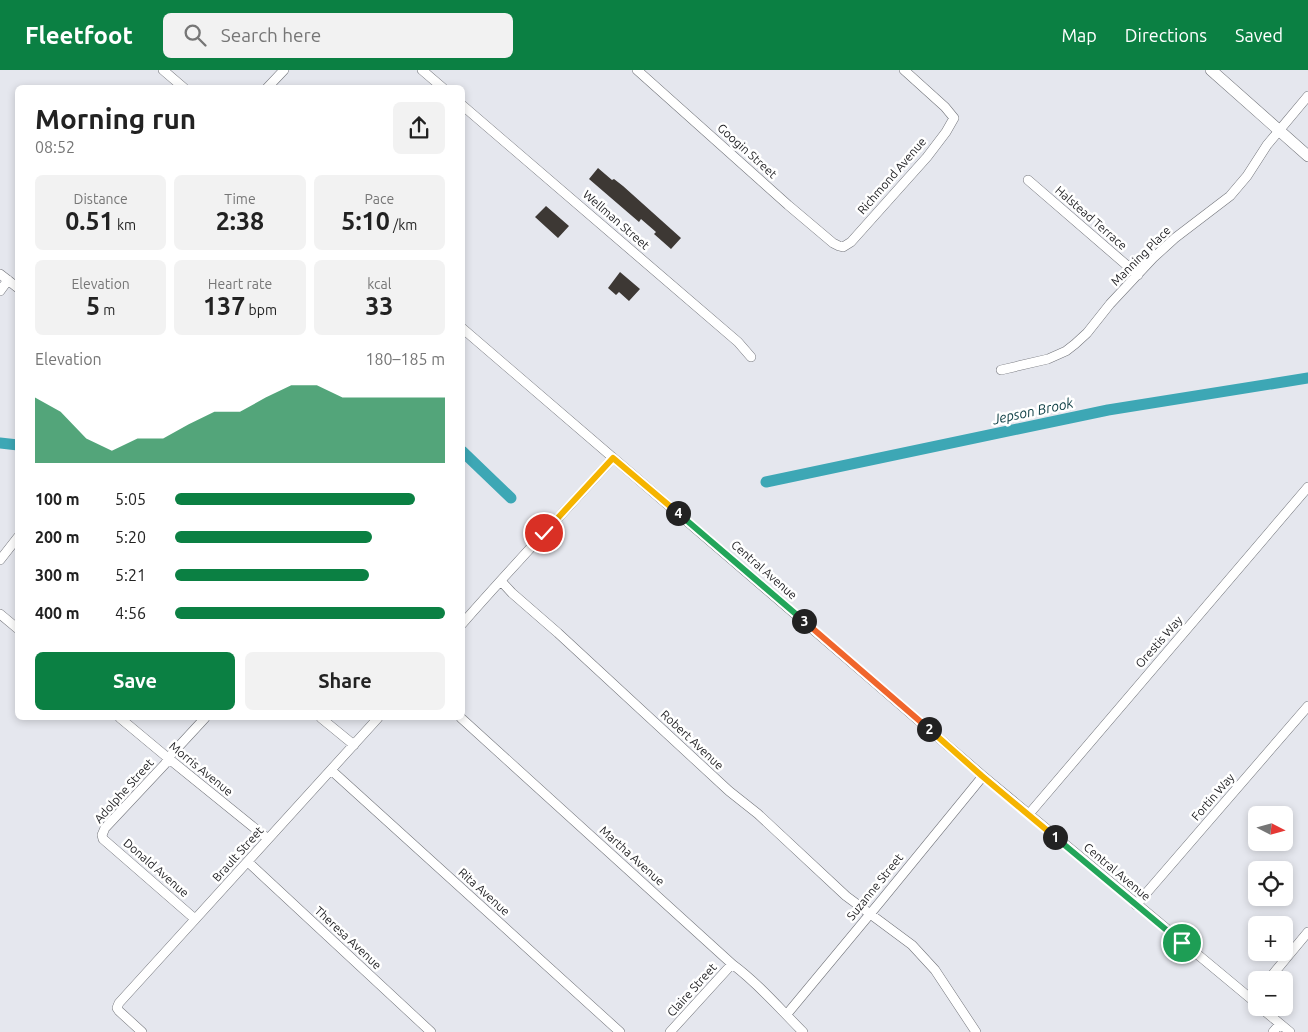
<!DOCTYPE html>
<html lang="en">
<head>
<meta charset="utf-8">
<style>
	:root { --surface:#fff; --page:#f2f2f2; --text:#222; --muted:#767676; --accent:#0b8043 }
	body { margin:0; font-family:Ubuntu,sans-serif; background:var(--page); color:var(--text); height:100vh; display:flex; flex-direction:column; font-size:19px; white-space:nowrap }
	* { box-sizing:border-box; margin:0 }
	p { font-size:16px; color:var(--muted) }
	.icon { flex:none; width:28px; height:28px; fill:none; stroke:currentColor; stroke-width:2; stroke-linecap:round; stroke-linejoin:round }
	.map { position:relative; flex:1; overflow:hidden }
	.details { position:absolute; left:15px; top:15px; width:450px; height:635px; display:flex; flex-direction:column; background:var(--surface); border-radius:8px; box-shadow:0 2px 8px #0003 }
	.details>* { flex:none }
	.needle { width:32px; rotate:96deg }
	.tools { position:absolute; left:1248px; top:736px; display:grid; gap:10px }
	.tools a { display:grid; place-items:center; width:45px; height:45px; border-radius:8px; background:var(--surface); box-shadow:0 2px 8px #0003; font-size:25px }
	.pin { position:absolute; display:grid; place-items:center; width:42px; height:42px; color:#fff; margin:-21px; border:2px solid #fff; border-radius:50%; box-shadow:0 1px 5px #0007 }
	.km { position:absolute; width:25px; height:25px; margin:-12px; border-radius:50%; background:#222; color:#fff; font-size:14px; line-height:25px; text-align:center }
	.round { display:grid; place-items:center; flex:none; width:52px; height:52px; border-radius:8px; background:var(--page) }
	.summary { display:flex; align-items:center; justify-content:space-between; height:85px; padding:0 20px }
	h1 { font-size:28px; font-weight:700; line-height:38px }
	.figures { display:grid; grid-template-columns:repeat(3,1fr); gap:8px; height:85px; padding:5px 20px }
	.figures div { display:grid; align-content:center; border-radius:8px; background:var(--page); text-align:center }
	.figures b { font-size:25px; font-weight:700 }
	.figures small { font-size:14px; font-weight:400 }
	.figures p { font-size:14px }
	.chart { height:140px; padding:10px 20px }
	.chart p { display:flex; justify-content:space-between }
	.chart svg { width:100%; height:90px; margin-top:5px; fill:var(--accent); opacity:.7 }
	.action { display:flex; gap:10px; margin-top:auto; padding:10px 20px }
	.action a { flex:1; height:58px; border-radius:8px; background:var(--accent); color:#fff; font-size:20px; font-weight:700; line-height:58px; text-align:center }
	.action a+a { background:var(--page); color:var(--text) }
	ul { padding:0 20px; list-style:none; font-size:16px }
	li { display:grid; grid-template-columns:80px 60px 1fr; align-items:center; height:38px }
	li i { height:12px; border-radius:6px; background:var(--accent) }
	header { display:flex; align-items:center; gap:30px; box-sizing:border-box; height:70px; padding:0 25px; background:var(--accent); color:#fff }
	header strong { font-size:24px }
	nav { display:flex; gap:28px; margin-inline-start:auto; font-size:18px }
	.search { width:350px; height:45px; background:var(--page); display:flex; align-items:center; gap:12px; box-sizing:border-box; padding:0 18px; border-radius:8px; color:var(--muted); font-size:19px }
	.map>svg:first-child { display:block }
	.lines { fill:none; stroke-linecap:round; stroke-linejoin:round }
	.canal { stroke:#3da7b5; stroke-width:11 }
	.building { fill:#3d3834 }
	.minor-casing { stroke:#72747a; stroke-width:10 }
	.tertiary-casing { stroke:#72747a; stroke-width:12 }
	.minor { stroke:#fff; stroke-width:9 }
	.tertiary { stroke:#fff; stroke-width:11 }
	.split-1-casing { stroke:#fff; stroke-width:10 }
	.split-2-casing { stroke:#fff; stroke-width:10 }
	.split-3-casing { stroke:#fff; stroke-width:10 }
	.split-4-casing { stroke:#fff; stroke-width:10 }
	.split-5-casing { stroke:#fff; stroke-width:10 }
	.split-1 { stroke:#22a559; stroke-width:6 }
	.split-2 { stroke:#f5b400; stroke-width:6 }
	.split-3 { stroke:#f0652b; stroke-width:6 }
	.split-4 { stroke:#22a559; stroke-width:6 }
	.split-5 { stroke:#f5b400; stroke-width:6 }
	.labels { text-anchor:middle; stroke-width:5; stroke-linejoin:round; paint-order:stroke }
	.street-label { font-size:12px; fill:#1e1e21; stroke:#fff }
	.water-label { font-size:14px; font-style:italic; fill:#114147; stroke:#fff }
</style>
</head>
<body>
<header>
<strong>Fleetfoot</strong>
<div class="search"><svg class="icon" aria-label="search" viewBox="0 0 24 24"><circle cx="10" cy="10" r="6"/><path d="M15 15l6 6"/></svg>Search here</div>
<nav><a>Map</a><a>Directions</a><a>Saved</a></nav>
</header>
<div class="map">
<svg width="1308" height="962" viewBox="0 0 1308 962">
	<rect width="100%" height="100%" fill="#e5e7ee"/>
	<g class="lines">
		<!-- canal -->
		<path class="canal" d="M 0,373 L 18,375
			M 462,381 L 511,428
			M 766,412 L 1108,340 L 1308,308"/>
	</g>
	<!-- building -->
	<path class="building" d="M 598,98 L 612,110 L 614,109 L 623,116 L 681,168 L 671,179 L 654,164 L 656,162 L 641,149 L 639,152 L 589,109 Z
		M 546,136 L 569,156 L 558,168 L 535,147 Z
		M 620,202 L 640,219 L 629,231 L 619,222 L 616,225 L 608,218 Z"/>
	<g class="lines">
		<!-- minor casing -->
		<g class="minor-casing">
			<path id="minor" d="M 163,0 L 184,18
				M 422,0 L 443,18
				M 637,0 L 788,135 L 833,173 L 839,176 L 843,177 L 851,172 L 927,87 L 946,62 L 954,48 L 945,37 L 904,0
				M 267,18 L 284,0
				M 462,35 L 738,272 L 751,287
				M 1028,110 L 1138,205
				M 0,204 L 18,218
				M 0,221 L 8,210
				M 462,258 L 859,599 L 983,706 L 1256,933
				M 1001,300 L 1048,289 L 1066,281 L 1075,274 L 1087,263 L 1110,234 L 1153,188 L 1175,168 L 1230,126 L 1247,106 L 1267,75 L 1308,26
				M 0,490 L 18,467
				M 501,511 L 512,523 L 558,563 L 729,721 L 758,744 L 846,826 L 912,875 L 935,900 L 976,962
				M 0,544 L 18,559
				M 462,554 C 512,497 563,443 613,388
				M 120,648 L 168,688 L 268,769
				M 321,648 L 354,675
				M 461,648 L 732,894 C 759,914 780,939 803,962
				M 331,700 L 620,962
				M 1029,744 L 1308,417
				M 248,792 L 431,962
				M 1136,835 L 1308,636
				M 195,849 L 103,769 L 102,765 L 105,758 L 165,694 L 168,688 L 205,648
				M 1268,910 L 1308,862
				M 1261,938 L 1290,962
				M 787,944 L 880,832 L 983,706
				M 142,962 L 119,941 L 117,938 L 119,933 L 378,648
				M 670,962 L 732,894
				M 1273,962 L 1280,954"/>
		</g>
		<!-- tertiary casing -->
		<g class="tertiary-casing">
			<path id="tertiary" d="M 1211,0 L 1308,86"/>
		</g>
		<!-- minor -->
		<use href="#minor" class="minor"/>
		<!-- tertiary -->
		<use href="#tertiary" class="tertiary"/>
	</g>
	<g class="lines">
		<!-- split-1 casing -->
		<g class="split-1-casing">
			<path id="split-1" d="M 1055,767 L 1182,873"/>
		</g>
		<!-- split-2 casing -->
		<g class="split-2-casing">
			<path id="split-2" d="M 929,659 L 982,706 L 1055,767"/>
		</g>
		<!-- split-3 casing -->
		<g class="split-3-casing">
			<path id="split-3" d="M 804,551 L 929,659"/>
		</g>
		<!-- split-4 casing -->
		<g class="split-4-casing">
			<path id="split-4" d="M 678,443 L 804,551"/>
		</g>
		<!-- split-5 casing -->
		<g class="split-5-casing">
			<path id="split-5" d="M 544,463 L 613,388 L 678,443"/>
		</g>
		<!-- split-1 -->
		<use href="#split-1" class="split-1"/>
		<!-- split-2 -->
		<use href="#split-2" class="split-2"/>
		<!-- split-3 -->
		<use href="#split-3" class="split-3"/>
		<!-- split-4 -->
		<use href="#split-4" class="split-4"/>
		<!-- split-5 -->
		<use href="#split-5" class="split-5"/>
	</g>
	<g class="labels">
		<!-- street labels -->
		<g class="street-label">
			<text transform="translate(747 81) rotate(42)" y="4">Googin Street</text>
			<text transform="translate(892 106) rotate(-49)" y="4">Richmond Avenue</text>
			<text transform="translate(1091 148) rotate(41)" y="4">Halstead Terrace</text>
			<text transform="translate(616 150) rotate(41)" y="4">Wellman Street</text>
			<text transform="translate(1141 186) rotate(-45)" y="4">Manning Place</text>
			<text transform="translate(764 500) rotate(41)" y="4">Central Avenue</text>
			<text transform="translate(1159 572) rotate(-49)" y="4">Orestis Way</text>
			<text transform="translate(692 670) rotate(43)" y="4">Robert Avenue</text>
			<text transform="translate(201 699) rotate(39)" y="4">Morris Avenue</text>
			<text transform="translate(124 721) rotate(-48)" y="4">Adolphe Street</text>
			<text transform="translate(1213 727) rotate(-49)" y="4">Fortin Way</text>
			<text transform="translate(238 784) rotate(-48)" y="4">Brault Street</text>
			<text transform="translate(632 786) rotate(42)" y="4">Martha Avenue</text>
			<text transform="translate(156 798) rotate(41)" y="4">Donald Avenue</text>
			<text transform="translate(1117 802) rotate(40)" y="4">Central Avenue</text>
			<text transform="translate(875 817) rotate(-51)" y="4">Suzanne Street</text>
			<text transform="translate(484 822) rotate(42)" y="4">Rita Avenue</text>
			<text transform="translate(348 868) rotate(43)" y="4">Theresa Avenue</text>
			<text transform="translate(692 920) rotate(-48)" y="4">Claire Street</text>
		</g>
		<!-- water labels -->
		<g class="water-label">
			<text transform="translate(1033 341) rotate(-12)" y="5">Jepson Brook</text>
		</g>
	</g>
</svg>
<div class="tools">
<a><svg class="needle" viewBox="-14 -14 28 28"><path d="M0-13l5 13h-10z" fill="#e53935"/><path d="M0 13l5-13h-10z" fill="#767676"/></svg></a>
<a><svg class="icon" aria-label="locate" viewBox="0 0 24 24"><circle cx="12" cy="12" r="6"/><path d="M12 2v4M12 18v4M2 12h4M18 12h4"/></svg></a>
<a>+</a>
<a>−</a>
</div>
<div class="pin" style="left:1182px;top:873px;background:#1e9e55"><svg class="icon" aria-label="arrive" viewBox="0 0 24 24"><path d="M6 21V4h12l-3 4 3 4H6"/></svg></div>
<div class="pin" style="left:544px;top:463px;background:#d93025"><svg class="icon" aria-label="check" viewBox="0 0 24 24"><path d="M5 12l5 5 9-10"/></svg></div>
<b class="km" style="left:1055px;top:767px">1</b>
<b class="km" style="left:929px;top:659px">2</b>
<b class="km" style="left:804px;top:551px">3</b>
<b class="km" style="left:678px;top:443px">4</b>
<section class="details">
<div class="summary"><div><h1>Morning run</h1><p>08:52</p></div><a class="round"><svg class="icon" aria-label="share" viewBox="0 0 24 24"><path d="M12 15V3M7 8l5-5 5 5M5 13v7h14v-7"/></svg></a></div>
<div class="figures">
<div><p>Distance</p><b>0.51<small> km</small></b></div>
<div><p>Time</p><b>2:38</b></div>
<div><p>Pace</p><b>5:10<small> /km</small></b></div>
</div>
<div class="figures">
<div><p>Elevation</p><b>5<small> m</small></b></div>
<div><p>Heart rate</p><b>137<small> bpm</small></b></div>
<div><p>kcal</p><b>33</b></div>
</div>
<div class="chart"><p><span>Elevation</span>180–185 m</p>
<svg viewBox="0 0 160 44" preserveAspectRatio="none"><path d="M0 44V12L10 19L20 32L30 38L40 32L50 32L60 25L70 19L80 19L90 12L100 6L110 6L120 12L130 12L140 12L150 12L160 12V44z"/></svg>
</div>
<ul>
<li><b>100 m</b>5:05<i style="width:89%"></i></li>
<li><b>200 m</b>5:20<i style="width:73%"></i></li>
<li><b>300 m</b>5:21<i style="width:72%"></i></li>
<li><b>400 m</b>4:56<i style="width:100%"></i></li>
</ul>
<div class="action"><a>Save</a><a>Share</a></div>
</section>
</div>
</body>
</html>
